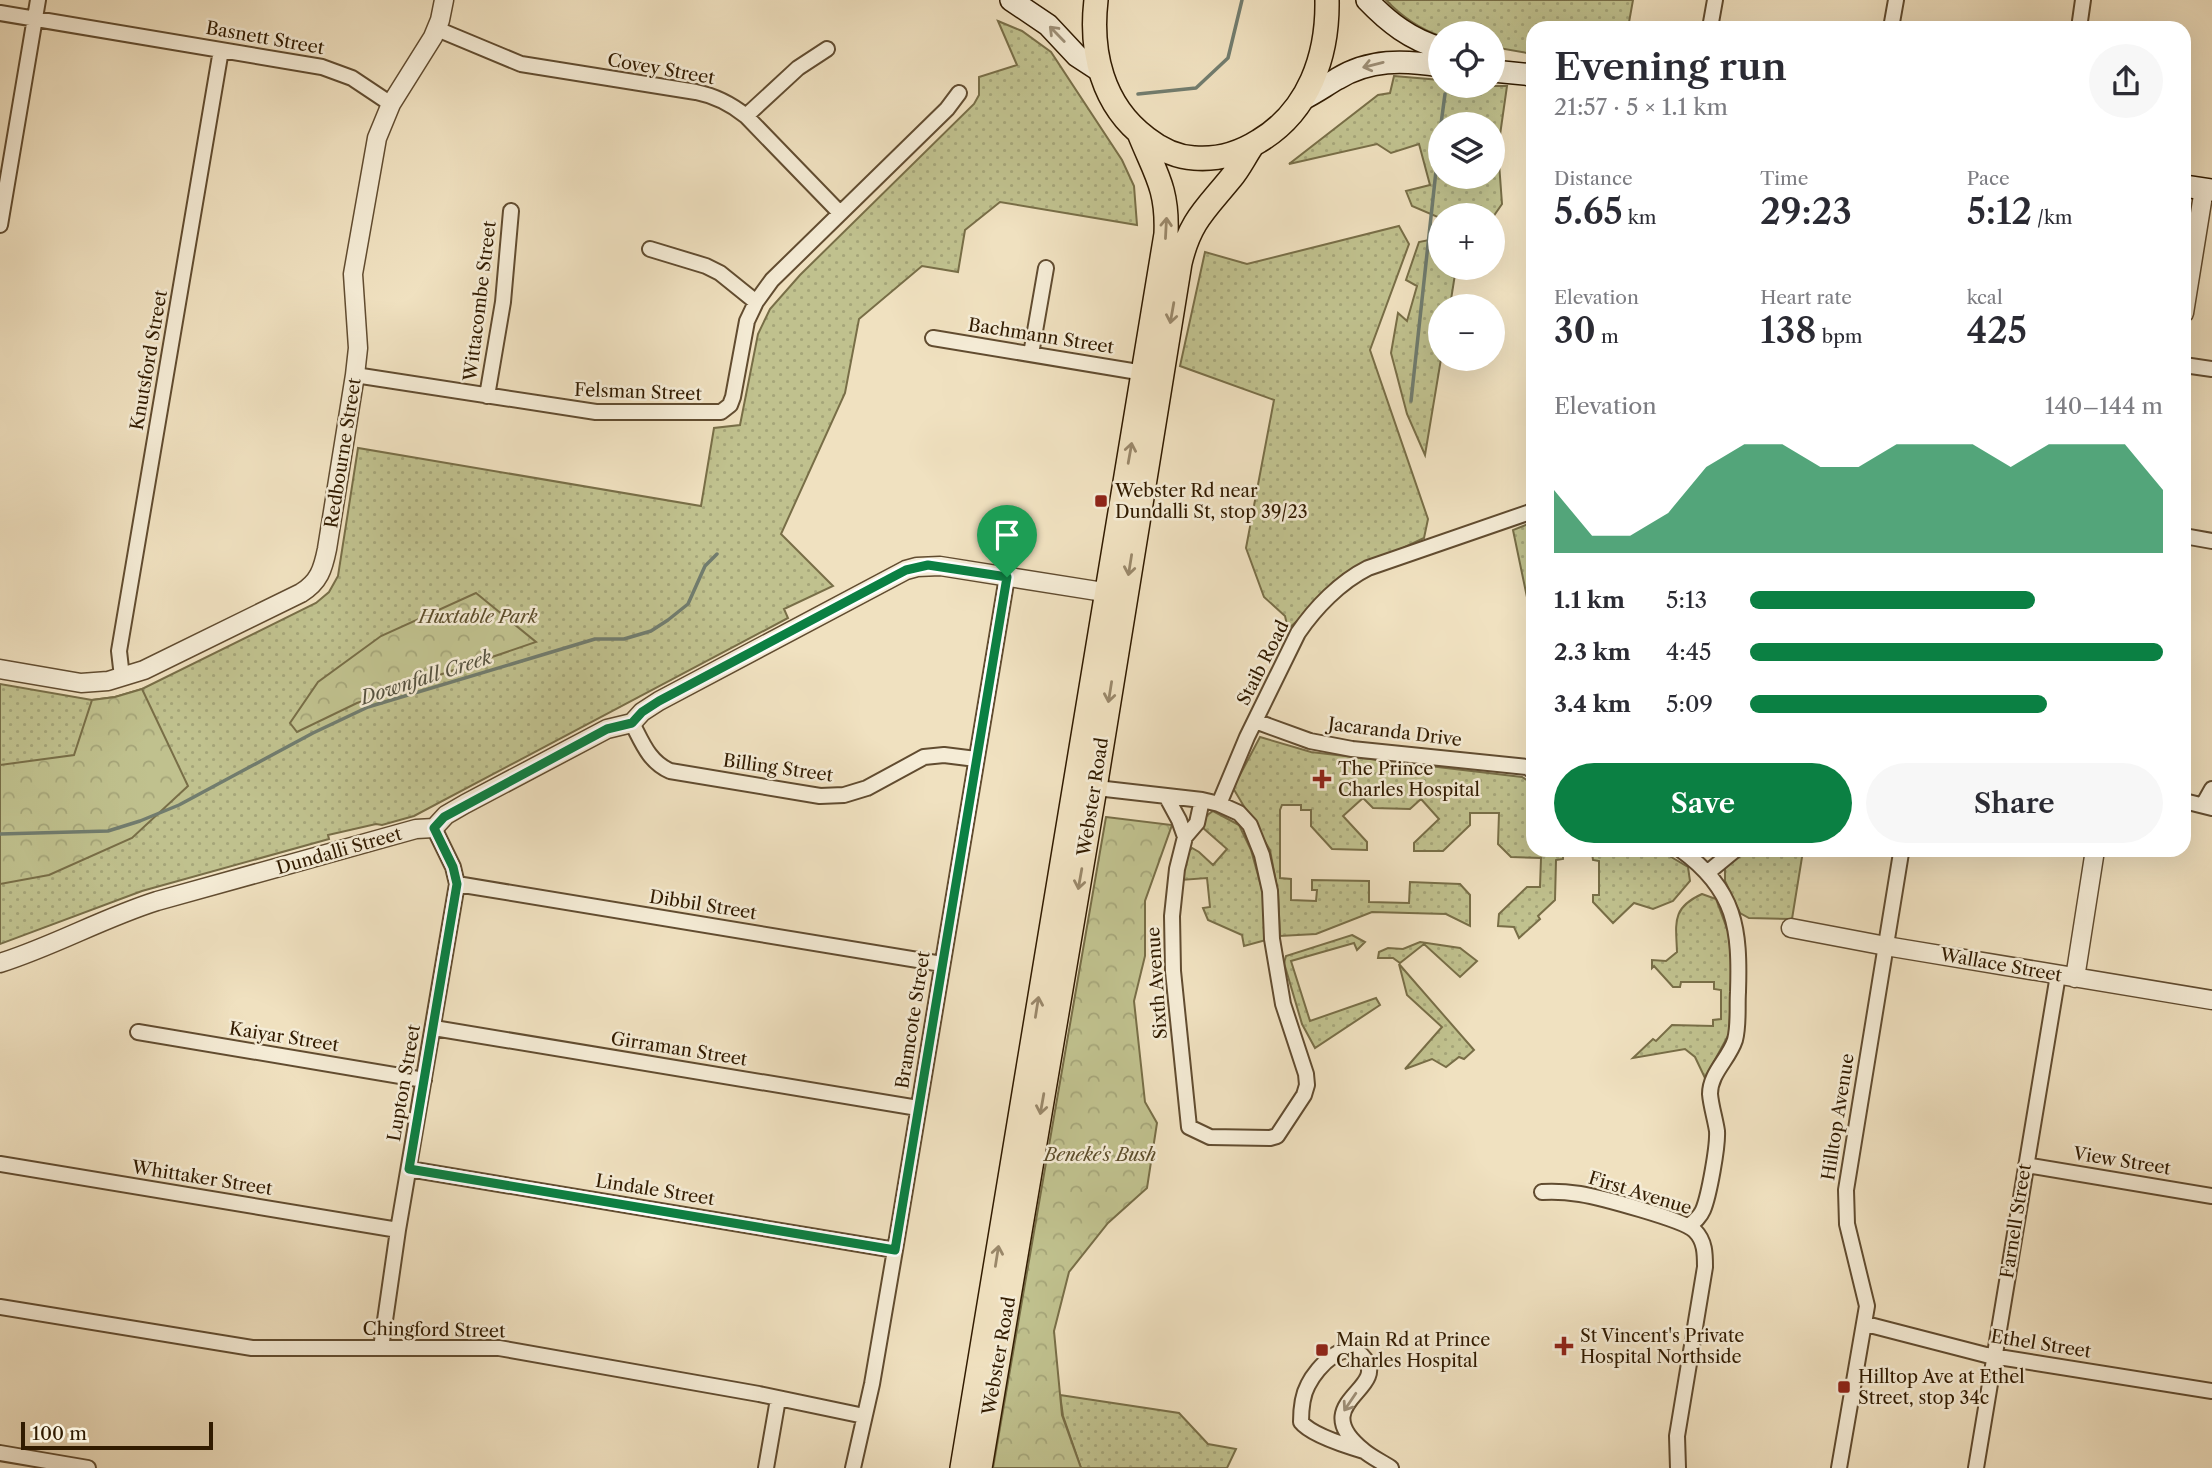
<!DOCTYPE html>
<html lang="en">
<head>
<meta charset="utf-8">
<style>
	:root { --surface:#fff; --page:#f7f7f7; --text:#2b2b33; --muted:#7c7c81; --accent:#0b8043 }
	body { margin:0; font-family:"Libre Caslon Text",serif; background:var(--page); color:var(--text); height:100vh; display:flex; flex-direction:column; font-size:26px; white-space:nowrap }
	* { box-sizing:border-box; margin:0 }
	p { font-size:23px; color:var(--muted) }
	.icon { flex:none; width:38px; height:38px; fill:none; stroke:currentColor; stroke-width:2; stroke-linecap:round; stroke-linejoin:round }
	.map { position:relative; flex:1; overflow:hidden }
	.side { position:absolute; left:1526px; top:21px; width:665px; height:836px; display:flex; flex-direction:column; background:var(--surface); border-radius:21px; box-shadow:0 7px 28px #0002 }
	.side>* { flex:none }
	.controls { position:absolute; left:1428px; top:21px; display:grid; gap:14px }
	.controls a { display:grid; place-items:center; width:77px; height:77px; border-radius:50%; background:var(--surface); box-shadow:0 7px 28px #0002; font-size:35px }
	.scale { position:absolute; left:21px; bottom:18px; width:192px; box-sizing:border-box; padding-left:7px; border:4px solid #311b00; border-top:0; font-size:19px; line-height:24px; white-space:nowrap; color:#311b00; -webkit-text-stroke:5px #f5ecd6; paint-order:stroke }
	.pin { position:absolute; display:grid; place-items:center; width:60px; height:60px; color:#fff; margin:-72px -30px; border-radius:50% 50% 50% 0; rotate:-45deg; box-shadow:0 0 7px #0007 }
	.pin .icon { rotate:45deg }
	.round { display:grid; place-items:center; flex:none; width:74px; height:74px; border-radius:37px; background:var(--page) }
	.headline { display:flex; align-items:center; justify-content:space-between; height:119px; padding:0 28px }
	h1 { font-size:38px; font-weight:600; line-height:52px }
	.stats { display:grid; grid-template-columns:repeat(3,1fr); gap:10px; height:119px; padding:7px 28px }
	.stats div { display:grid; align-content:center }
	.stats b { font-size:35px; font-weight:600 }
	.stats small { font-size:19px; font-weight:400 }
	.stats p { font-size:19px }
	.chart { height:196px; padding:14px 28px }
	.chart p { display:flex; justify-content:space-between }
	.chart svg { width:100%; height:126px; margin-top:7px; fill:var(--accent); opacity:.7 }
	.cta { display:flex; gap:14px; margin-top:auto; padding:14px 28px }
	.cta a { flex:1; height:80px; border-radius:42px; background:var(--accent); color:#fff; font-size:28px; font-weight:600; line-height:80px; text-align:center }
	.cta a+a { background:var(--page); color:var(--text) }
	ul { padding:0 28px; list-style:none; font-size:23px }
	li { display:grid; grid-template-columns:112px 84px 1fr; align-items:center; height:52px }
	li i { height:18px; border-radius:9px; background:var(--accent) }
	.map>svg:first-child { display:block }
	.grass { fill:url(#grass-dots); stroke:#786e47; stroke-width:2; fill-rule:evenodd }
	.forest { fill:url(#forest-crowns); stroke:#786e47; stroke-width:2 }
	.lines { fill:none; stroke-linecap:round; stroke-linejoin:round }
	.stream { stroke:#717c6e; stroke-width:3.5 }
	.minor-casing { stroke:#614c30; stroke-width:18 }
	.tertiary-casing { stroke:#614c30; stroke-width:21 }
	.secondary-casing { stroke:#311b00; stroke-width:24 }
	.primary-casing { stroke:#311b00; stroke-width:26 }
	.minor { stroke:#f5ecd6; stroke-width:14 }
	.tertiary { stroke:#f5ecd6; stroke-width:18 }
	.secondary { stroke:#f5ecd6; stroke-width:21 }
	.primary { stroke:#f0e1c0; stroke-width:23 }
	.oneway { stroke:#9d8e76 }
	.oneway2 { stroke:#9a886a }
	.route-casing { stroke:#fff; stroke-width:14 }
	.route { stroke:#0b8043; stroke-width:9 }
	.poi-dot { fill:#8f2418; stroke:#f5ecd6; stroke-width:2.5 }
	.labels { text-anchor:middle; stroke-width:5; stroke-linejoin:round; paint-order:stroke }
	.street-label { font-size:18px; fill:#311b00; stroke:#f5ecd6 }
	.poi-label { font-size:18px; fill:#311b00; stroke:#f5ecd6; text-anchor:start }
	.park-label { font-size:18px; font-style:italic; fill:#5c4d2b; stroke:#f5ecd6 }
	.water-label { font-size:19px; font-style:italic; fill:#565340; stroke:#f5ecd6 }
</style>
</head>
<body>
<div class="map">
<svg width="2212" height="1468" viewBox="0 0 2212 1468">
	<defs>
		<pattern id="grass-dots" width="8" height="8" patternUnits="userSpaceOnUse" patternTransform="scale(1.75)"><rect width="8" height="8" fill="#c0c18e"/><path d="M2 2h.1M6 6h.1" fill="none" stroke="#a5a579" stroke-width="1.8" stroke-linecap="round"/></pattern>
		<pattern id="forest-crowns" width="20" height="18" patternUnits="userSpaceOnUse" patternTransform="scale(1.75)"><rect width="20" height="18" fill="#c0c18e"/><path d="M2 6a3 3 0 1 1 6 0M12 15a3 3 0 1 1 6 0" fill="none" stroke="#a5a579"/></pattern>
	</defs>
	<rect width="100%" height="100%" fill="#f0e1c0"/>
	<filter id="stains"><feTurbulence type="fractalNoise" baseFrequency=".00286" numOctaves="4"/><feColorMatrix values="0 0 0 0 .2 0 0 0 0 .09 0 0 0 0 .02 0 0 0 .5 -.17"/></filter>
	<radialGradient id="worn" r=".72"><stop offset=".6" stop-color="#630" stop-opacity="0"/><stop offset="1" stop-color="#630" stop-opacity=".3"/></radialGradient>
	<!-- grass -->
	<path class="grass" d="M 1386,0 L 1633,0 L 1628,28 L 1533,28 L 1533,54 L 1493,47 L 1493,33 L 1440,33 L 1440,36 C 1418,28 1402,17 1386,0 Z
		M 998,21 L 1022,31 L 1051,52 L 1122,160 L 1134,186 L 1137,225 L 1000,202 L 965,230 L 958,272 L 922,266 L 859,319 L 845,393 L 781,534 L 833,586 L 784,609 L 788,618 L 414,816 L 382,825 L 376,824 L 328,835 L 329,839 L 142,891 L 0,944 L 0,684 L 92,700 L 115,697 L 142,689 L 316,603 L 329,592 L 338,576 L 358,448 L 701,506 L 714,428 L 740,425 L 758,334 L 770,309 L 800,275 L 974,104 L 979,95 L 979,77 L 1017,65 Z
		M 1394,76 L 1440,80 L 1440,86 L 1507,86 L 1498,149 L 1502,204 L 1493,217 L 1493,215 L 1440,215 L 1440,268 L 1456,268 L 1450,306 L 1440,306 L 1441,359 L 1425,455 L 1407,414 L 1391,353 L 1398,313 L 1407,321 L 1417,286 L 1406,280 L 1419,242 L 1434,239 L 1438,217 L 1412,206 L 1406,191 L 1430,185 L 1419,144 L 1391,153 L 1377,144 L 1289,164 L 1378,95 L 1390,93 ZM 1493,124 L 1493,177 L 1440,177 L 1440,124 Z
		M 1399,226 L 1409,244 L 1370,350 L 1428,519 L 1424,538 L 1352,572 L 1288,629 L 1285,616 L 1264,597 L 1246,548 L 1274,400 L 1180,366 L 1205,252 L 1247,264 Z
		M 1533,522 L 1533,626 L 1513,530 Z
		M 1260,737 L 1311,752 L 1522,777 L 1533,784 L 1533,850 L 1661,851 L 1688,867 L 1690,881 L 1673,901 L 1653,909 L 1634,903 L 1613,923 L 1593,902 L 1593,895 L 1599,895 L 1599,861 L 1593,860 L 1592,853 L 1563,852 L 1563,859 L 1556,860 L 1555,900 L 1538,916 L 1540,919 L 1519,938 L 1514,927 L 1498,926 L 1499,914 L 1527,887 L 1540,887 L 1541,858 L 1511,857 L 1498,844 L 1499,813 L 1470,813 L 1470,825 L 1443,851 L 1414,851 L 1414,843 L 1439,819 L 1421,799 L 1410,809 L 1373,808 L 1363,798 L 1343,816 L 1367,842 L 1367,850 L 1332,849 L 1311,826 L 1311,810 L 1301,810 L 1301,805 L 1282,805 L 1280,810 L 1280,878 L 1291,879 L 1291,900 L 1316,901 L 1317,890 L 1312,890 L 1312,880 L 1369,881 L 1369,902 L 1409,903 L 1410,882 L 1460,884 L 1470,895 L 1470,926 L 1446,914 L 1372,912 L 1316,934 L 1280,936 L 1278,893 L 1270,850 L 1233,788 Z
		M 1213,811 L 1239,825 L 1251,850 L 1263,893 L 1266,940 L 1244,946 L 1242,935 L 1208,920 L 1203,908 L 1210,907 L 1207,878 L 1181,880 L 1184,856 L 1192,848 L 1199,852 L 1213,865 L 1227,849 L 1202,827 L 1202,819 Z
		M 1746,851 L 1803,851 L 1792,919 L 1749,918 L 1740,913 L 1725,881 L 1725,867 L 1737,855 Z
		M 1702,894 L 1716,899 L 1733,945 L 1729,1034 L 1705,1078 L 1695,1057 L 1685,1049 L 1633,1058 L 1653,1039 L 1656,1041 L 1672,1025 L 1713,1026 L 1713,1020 L 1721,1019 L 1721,990 L 1714,989 L 1714,982 L 1681,982 L 1680,987 L 1673,987 L 1654,966 L 1652,968 L 1652,960 L 1666,961 L 1677,952 C 1676,923 1671,908 1702,894 Z
		M 1352,935 L 1365,942 L 1357,950 L 1354,943 L 1291,961 L 1310,1021 L 1376,998 L 1380,1005 L 1315,1048 L 1302,1024 L 1284,963 L 1286,956 Z
		M 1420,942 L 1460,948 L 1477,961 L 1460,977 L 1424,944 L 1400,963 L 1393,958 L 1378,958 L 1379,952 L 1388,948 L 1403,949 Z
		M 1399,964 L 1474,1050 L 1464,1059 L 1459,1057 L 1446,1067 L 1432,1059 L 1405,1069 L 1442,1027 L 1407,995 Z
		M 1060,1395 L 1179,1413 L 1208,1444 L 1236,1449 L 1227,1468 L 1081,1468 L 1063,1416 Z"/>
	<!-- forest -->
	<path class="forest" d="M 476,593 L 536,642 L 357,703 L 297,732 L 290,723 L 318,682 L 381,636 Z
		M 142,689 L 188,786 L 132,838 L 49,875 L 0,884 L 0,765 L 74,755 L 92,700 L 115,697 Z
		M 1106,817 L 1172,825 L 1145,901 L 1145,956 L 1134,1001 L 1145,1102 L 1157,1123 L 1147,1188 L 1108,1223 L 1069,1272 L 1054,1331 L 1062,1415 L 1081,1468 L 993,1468 Z"/>
	<g class="lines">
		<!-- stream -->
		<path class="stream" d="M 1138,94 L 1196,88 L 1228,58 L 1242,0
			M 1441,124 L 1445,94
			M 1411,401 L 1440,134
			M 0,834 L 108,831 L 140,821 L 179,805 L 313,733 L 368,707 L 595,639 L 624,639 L 651,631 L 668,620 L 688,604 L 705,566 L 717,554"/>
		<!-- minor casing -->
		<g class="minor-casing">
			<path id="minor" d="M 0,13 L 322,67 L 352,78 L 391,104
				M 1710,28 L 1715,0
				M 1891,28 L 1896,0
				M 2079,28 L 2083,0
				M 437,29 L 521,64 L 696,92 C 716,96 731,104 746,116 L 840,213
				M 746,116 L 798,68 L 827,49
				M 0,225 L 38,0
				M 650,249 L 706,266 L 720,273 L 756,302
				M 933,338 L 1144,373
				M 1031,354 L 1046,268
				M 2184,365 L 2212,369
				M 355,375 L 596,412 L 721,412 L 730,405 L 733,397 L 747,321 L 756,302 L 772,280 L 947,109 L 959,93
				M 487,396 L 503,302 L 511,211
				M 2184,536 L 2212,541
				M 122,677 L 119,651 L 221,50
				M 1255,721 L 1310,741 L 1352,749 L 1527,767 L 1533,771
				M 632,723 C 642,742 649,762 670,771 L 820,796 L 844,795 L 867,788 L 924,757 L 944,755 L 976,759
				M 1088,787 L 1202,800 L 1219,804 L 1239,813 L 1250,825 L 1262,855 L 1270,891 L 1272,939 L 1283,1004 L 1306,1074 L 1307,1085 L 1304,1095 L 1277,1136 L 1270,1138 L 1210,1137 L 1189,1127 L 1173,971 L 1172,916 L 1177,869 L 1185,837 L 1197,823 L 1202,800
				M 1166,796 L 1179,820 L 1185,837
				M 2184,801 L 2212,808
				M 1219,804 L 1247,737 L 1298,633 C 1315,608 1340,582 1368,568 L 1533,511
				M 2203,805 L 2212,789
				M 1681,850 C 1736,890 1740,929 1738,992 C 1737,1007 1739,1025 1735,1040 C 1729,1059 1710,1073 1710,1094 C 1711,1106 1715,1118 1717,1131 C 1718,1146 1709,1196 1703,1210 C 1700,1217 1695,1221 1689,1226
				M 1707,873 L 1735,850
				M 457,884 L 942,964
				M 434,1028 L 918,1108
				M 138,1032 L 424,1080
				M 0,1164 L 398,1230
				M 2026,1165 L 2212,1196
				M 409,1169 L 895,1250
				M 1542,1192 C 1555,1191 1567,1192 1580,1194 C 1599,1197 1685,1220 1695,1231 C 1705,1241 1705,1254 1705,1267 L 1677,1436 L 1678,1468
				M 0,1307 L 252,1348 L 499,1348 L 759,1394 L 864,1416
				M 1866,1324 L 1986,1355 L 2212,1391
				M 381,1348 L 398,1230 L 457,884 L 453,867 L 434,828
				M 1364,1451 C 1347,1446 1311,1435 1301,1422 C 1301,1410 1302,1396 1308,1385 C 1317,1367 1347,1334 1365,1359 C 1388,1390 1306,1403 1363,1450 C 1371,1457 1382,1462 1391,1468
				M 0,1453 L 88,1468
				M 766,1468 L 778,1399
				M 853,1468 L 872,1384 L 895,1250 L 1007,577
				M 1839,1468 L 1867,1306 L 1847,1224 L 1846,1190 L 1901,853
				M 1976,1468 L 2058,975"/>
		</g>
		<!-- tertiary casing -->
		<g class="tertiary-casing">
			<path id="tertiary" d="M 2184,313 L 2204,189
				M 0,669 L 81,683 L 108,681 L 144,670 L 301,593 C 319,582 323,569 327,549 L 355,375 L 358,348 L 353,274 L 377,138 L 391,104 L 433,37 L 440,20 L 444,0
				M 1791,928 L 1886,946 L 2212,1000
				M 0,963 C 54,946 103,918 157,901 L 416,829 L 434,828 L 446,815 L 465,804 L 607,729 L 632,723 L 642,712 L 659,701 L 906,570 L 917,567 L 940,566 L 1116,594
				M 2075,978 L 2095,850"/>
		</g>
		<!-- secondary casing -->
		<g class="secondary-casing">
			<path id="secondary" d="M 1011,0 L 1048,25 L 1077,56 L 1100,71
				M 1367,0 C 1389,23 1410,39 1440,48
				M 1493,71 L 1533,75
				M 1303,99 C 1315,93 1325,86 1337,79 C 1369,59 1404,60 1440,66
				M 2184,186 L 2212,190"/>
		</g>
		<!-- primary casing -->
		<g class="primary-casing">
			<path id="primary" d="M 1096,0 C 1090,52 1102,105 1146,138 C 1160,149 1175,157 1194,158 C 1217,160 1240,153 1259,141 C 1309,111 1328,56 1327,0
				M 962,1468 L 1166,234 C 1168,188 1155,173 1139,133
				M 980,1468 L 1095,788 L 1180,263 C 1190,221 1205,210 1231,178 C 1239,169 1245,156 1252,146"/>
		</g>
		<!-- minor -->
		<use href="#minor" class="minor"/>
		<!-- tertiary -->
		<use href="#tertiary" class="tertiary"/>
		<!-- secondary -->
		<use href="#secondary" class="secondary"/>
		<!-- primary -->
		<use href="#primary" class="primary"/>
	</g>
	<!-- one-way arrows -->
	<defs><path id="oneway-shaft" d="M-6 0H5M1.5-3L5.5 0L1.5 3" fill="none" stroke-width="1.6" stroke-linecap="round" stroke-linejoin="round" transform="scale(1.75)"/></defs>
	<g class="oneway">
		<use href="#oneway-shaft" transform="translate(1057 34) rotate(-134)"/>
		<use href="#oneway-shaft" transform="translate(1373 65) rotate(166)"/>
		<use href="#oneway-shaft" transform="translate(1350 1402) rotate(124)"/>
	</g>
	<g class="oneway2">
		<use href="#oneway-shaft" transform="translate(1166 228) rotate(-87)"/>
		<use href="#oneway-shaft" transform="translate(1172 313) rotate(100)"/>
		<use href="#oneway-shaft" transform="translate(1130 453) rotate(-80)"/>
		<use href="#oneway-shaft" transform="translate(1130 565) rotate(99)"/>
		<use href="#oneway-shaft" transform="translate(1110 692) rotate(99)"/>
		<use href="#oneway-shaft" transform="translate(1080 879) rotate(100)"/>
		<use href="#oneway-shaft" transform="translate(1037 1007) rotate(-81)"/>
		<use href="#oneway-shaft" transform="translate(1042 1104) rotate(100)"/>
		<use href="#oneway-shaft" transform="translate(997 1256) rotate(-81)"/>
	</g>
	<g class="lines">
		<!-- route casing -->
		<g class="route-casing">
			<path id="route" d="M 928,565 L 1007,577 L 895,1250 L 409,1169 L 457,884 L 453,867 L 434,828 L 444,817 L 607,729 L 632,723 L 642,712 L 659,701 L 889,579 L 906,570 Z"/>
		</g>
		<!-- route -->
		<use href="#route" class="route"/>
	</g>
	<!-- markers -->
	<g class="poi-dot">
		<rect x="1094" y="494" width="14" height="14" rx="3.5"/>
		<path d="M1318.5 768.5h7v7h7v7h-7v7h-7v-7h-7v-7h7z"/>
		<path d="M1560.5 1335.5h7v7h7v7h-7v7h-7v-7h-7v-7h7z"/>
		<rect x="1315" y="1343" width="14" height="14" rx="3.5"/>
		<rect x="1837" y="1380" width="14" height="14" rx="3.5"/>
	</g>
	<g class="labels">
		<!-- street labels -->
		<g class="street-label">
			<text transform="translate(265 38) rotate(10)" y="6">Basnett Street</text>
			<text transform="translate(661 69) rotate(10)" y="6">Covey Street</text>
			<text transform="translate(480 301) rotate(-83)" y="6">Wittacombe Street</text>
			<text transform="translate(1041 336) rotate(9)" y="6">Bachmann Street</text>
			<text transform="translate(149 360) rotate(-80)" y="6">Knutsford Street</text>
			<text transform="translate(638 392) rotate(2)" y="6">Felsman Street</text>
			<text transform="translate(343 453) rotate(-81)" y="6">Redbourne Street</text>
			<text transform="translate(1263 663) rotate(-63)" y="6">Staib Road</text>
			<text transform="translate(1395 732) rotate(7)" y="6">Jacaranda Drive</text>
			<text transform="translate(778 768) rotate(8)" y="6">Billing Street</text>
			<text transform="translate(1093 797) rotate(-81)" y="6">Webster Road</text>
			<text transform="translate(339 851) rotate(-16)" y="6">Dundalli Street</text>
			<text transform="translate(703 905) rotate(9)" y="6">Dibbil Street</text>
			<text transform="translate(2001 965) rotate(10)" y="6">Wallace Street</text>
			<text transform="translate(1157 983) rotate(-94)" y="6">Sixth Avenue</text>
			<text transform="translate(913 1020) rotate(-81)" y="6">Bramcote Street</text>
			<text transform="translate(284 1037) rotate(9)" y="6">Kaiyar Street</text>
			<text transform="translate(679 1049) rotate(9)" y="6">Girraman Street</text>
			<text transform="translate(404 1083) rotate(-80)" y="6">Lupton Street</text>
			<text transform="translate(1838 1117) rotate(-81)" y="6">Hilltop Avenue</text>
			<text transform="translate(2122 1161) rotate(9)" y="6">View Street</text>
			<text transform="translate(202 1178) rotate(9)" y="6">Whittaker Street</text>
			<text transform="translate(655 1190) rotate(9)" y="6">Lindale Street</text>
			<text transform="translate(1640 1193) rotate(17)" y="6">First Avenue</text>
			<text transform="translate(2016 1221) rotate(-81)" y="6">Farnell Street</text>
			<text transform="translate(434 1330) rotate(1)" y="6">Chingford Street</text>
			<text transform="translate(2041 1344) rotate(9)" y="6">Ethel Street</text>
			<text transform="translate(999 1356) rotate(-80)" y="6">Webster Road</text>
		</g>
		<!-- poi labels -->
		<g class="poi-label">
			<text x="1115" y="497">Webster Rd near<tspan x="1115" dy="21">Dundalli St, stop 39/23</tspan></text>
			<text x="1338" y="775">The Prince<tspan x="1338" dy="21">Charles Hospital</tspan></text>
			<text x="1580" y="1342">St Vincent's Private<tspan x="1580" dy="21">Hospital Northside</tspan></text>
			<text x="1336" y="1346">Main Rd at Prince<tspan x="1336" dy="21">Charles Hospital</tspan></text>
			<text x="1858" y="1383">Hilltop Ave at Ethel<tspan x="1858" dy="21">Street, stop 34c</tspan></text>
		</g>
		<!-- park labels -->
		<g class="park-label">
			<text x="478" y="623">Huxtable Park</text>
			<text x="1100" y="1161">Beneke's Bush</text>
		</g>
		<!-- water labels -->
		<g class="water-label">
			<text transform="translate(426 677) rotate(-18)" y="7">Downfall Creek</text>
		</g>
	</g>
	<rect width="100%" height="100%" filter="url(#stains)"/>
	<rect width="100%" height="100%" fill="url(#worn)"/>
</svg>
<div class="controls">
<a><svg class="icon" aria-label="locate" viewBox="0 0 24 24"><circle cx="12" cy="12" r="6"/><path d="M12 2v4M12 18v4M2 12h4M18 12h4"/></svg></a>
<a><svg class="icon" aria-label="layers" viewBox="0 0 24 24"><path d="M12 4l9 5-9 5-9-5zM3 14l9 5 9-5"/></svg></a>
<a>+</a>
<a>−</a>
</div>
<div class="scale">100 m</div>
<div class="pin" style="left:1007px;top:577px;background:#1e9e55"><svg class="icon" aria-label="arrive" viewBox="0 0 24 24"><path d="M6 21V4h12l-3 4 3 4H6"/></svg></div>
<section class="side">
<div class="headline"><div><h1>Evening run</h1><p>21:57 · 5 × 1.1 km</p></div><a class="round"><svg class="icon" aria-label="share" viewBox="0 0 24 24"><path d="M12 15V3M7 8l5-5 5 5M5 13v7h14v-7"/></svg></a></div>
<div class="stats">
<div><p>Distance</p><b>5.65<small> km</small></b></div>
<div><p>Time</p><b>29:23</b></div>
<div><p>Pace</p><b>5:12<small> /km</small></b></div>
</div>
<div class="stats">
<div><p>Elevation</p><b>30<small> m</small></b></div>
<div><p>Heart rate</p><b>138<small> bpm</small></b></div>
<div><p>kcal</p><b>425</b></div>
</div>
<div class="chart"><p><span>Elevation</span>140–144 m</p>
<svg viewBox="0 0 160 44" preserveAspectRatio="none"><path d="M0 44V22L10 38L20 38L30 30L40 14L50 6L60 6L70 14L80 14L90 6L100 6L110 6L120 14L130 6L140 6L150 6L160 22V44z"/></svg>
</div>
<ul>
<li><b>1.1 km</b>5:13<i style="width:69%"></i></li>
<li><b>2.3 km</b>4:45<i style="width:100%"></i></li>
<li><b>3.4 km</b>5:09<i style="width:72%"></i></li>
</ul>
<div class="cta"><a>Save</a><a>Share</a></div>
</section>
</div>
</body>
</html>
